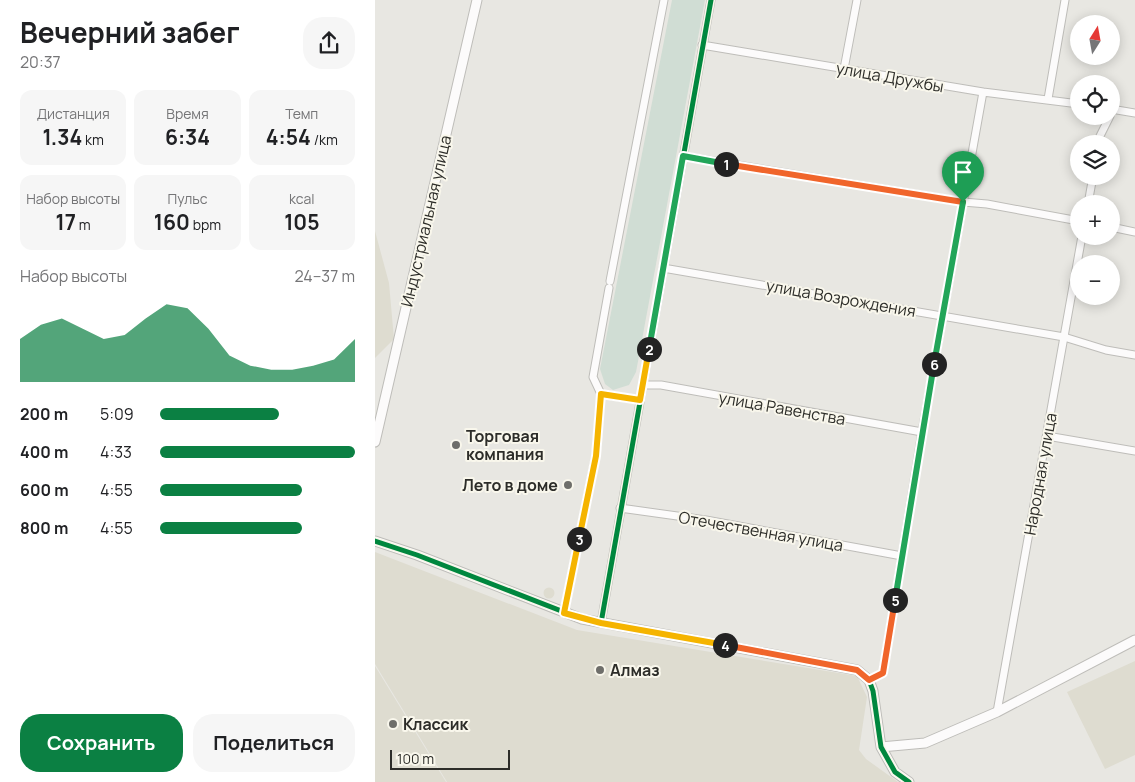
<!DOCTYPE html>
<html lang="ru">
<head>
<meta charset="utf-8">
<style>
	:root { --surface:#fff; --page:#f6f6f6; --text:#202124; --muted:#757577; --accent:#0b8043 }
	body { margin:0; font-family:Manrope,sans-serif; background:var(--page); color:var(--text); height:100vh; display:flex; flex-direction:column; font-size:19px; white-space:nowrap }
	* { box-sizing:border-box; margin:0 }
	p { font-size:16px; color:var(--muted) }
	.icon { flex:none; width:28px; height:28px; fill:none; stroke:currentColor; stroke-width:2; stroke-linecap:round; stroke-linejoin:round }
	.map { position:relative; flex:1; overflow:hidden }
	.sheet { display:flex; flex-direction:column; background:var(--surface); width:375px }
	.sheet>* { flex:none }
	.needle { width:32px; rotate:11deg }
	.fabs { position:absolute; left:695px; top:15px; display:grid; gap:10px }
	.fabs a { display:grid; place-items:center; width:50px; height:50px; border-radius:50%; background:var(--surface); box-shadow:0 2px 12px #0003; font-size:25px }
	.scale { position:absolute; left:15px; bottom:12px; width:120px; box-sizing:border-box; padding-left:5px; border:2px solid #2d2d29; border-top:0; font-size:14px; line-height:18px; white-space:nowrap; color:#2d2d29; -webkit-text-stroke:4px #f9f7ec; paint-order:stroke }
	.pin { position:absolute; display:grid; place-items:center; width:42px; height:42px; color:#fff; margin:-51px -21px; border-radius:50% 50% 50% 0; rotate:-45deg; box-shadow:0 0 5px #0007 }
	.pin .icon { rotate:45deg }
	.km { position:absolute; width:25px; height:25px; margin:-12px; border-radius:50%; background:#222; color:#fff; font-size:14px; line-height:25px; text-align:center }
	.round { display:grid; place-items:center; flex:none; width:52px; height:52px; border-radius:20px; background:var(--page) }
	.headline { display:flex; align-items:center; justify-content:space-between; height:85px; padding:0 20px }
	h1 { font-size:28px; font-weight:700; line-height:38px }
	.figures { display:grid; grid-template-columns:repeat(3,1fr); gap:8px; height:85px; padding:5px 20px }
	.figures div { display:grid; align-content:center; border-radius:12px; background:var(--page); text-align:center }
	.figures b { font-size:21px; font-weight:700 }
	.figures small { font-size:14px; font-weight:400 }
	.figures p { font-size:14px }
	.chart { height:140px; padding:10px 20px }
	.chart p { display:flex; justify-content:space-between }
	.chart svg { width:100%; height:90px; margin-top:5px; fill:var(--accent); opacity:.7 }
	.cta { display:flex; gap:10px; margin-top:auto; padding:10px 20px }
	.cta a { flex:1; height:58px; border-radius:20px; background:var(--accent); color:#fff; font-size:20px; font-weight:700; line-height:58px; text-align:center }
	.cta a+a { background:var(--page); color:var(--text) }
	ul { padding:0 20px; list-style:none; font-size:16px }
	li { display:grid; grid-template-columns:80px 60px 1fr; align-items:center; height:38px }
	li i { height:12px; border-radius:6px; background:var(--accent) }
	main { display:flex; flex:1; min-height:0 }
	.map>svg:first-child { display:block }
	.built { fill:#dedcd0 }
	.green { fill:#d0ddd4 }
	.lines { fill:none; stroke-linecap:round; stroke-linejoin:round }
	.minor-casing { stroke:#bebdb9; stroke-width:9 }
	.tertiary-casing { stroke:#bebdb9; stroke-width:11 }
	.minor { stroke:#fcfbfb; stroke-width:7 }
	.tertiary { stroke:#fcfbfb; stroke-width:9 }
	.cycleway-casing { stroke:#f9f7ec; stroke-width:8 }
	.cycleway { stroke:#00873e; stroke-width:5 }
	.split-1-casing { stroke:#fff; stroke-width:10 }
	.split-2-casing { stroke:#fff; stroke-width:10 }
	.split-3-casing { stroke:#fff; stroke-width:10 }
	.split-4-casing { stroke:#fff; stroke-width:10 }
	.split-5-casing { stroke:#fff; stroke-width:10 }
	.split-6-casing { stroke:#fff; stroke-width:10 }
	.split-7-casing { stroke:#fff; stroke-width:10 }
	.split-1 { stroke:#f0652b; stroke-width:6 }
	.split-2 { stroke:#22a559; stroke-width:6 }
	.split-3 { stroke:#f5b400; stroke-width:6 }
	.split-4 { stroke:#f5b400; stroke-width:6 }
	.split-5 { stroke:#f0652b; stroke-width:6 }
	.split-6 { stroke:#22a559; stroke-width:6 }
	.split-7 { stroke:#22a559; stroke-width:6 }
	.poi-dot { fill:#6e6e6a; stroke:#f9f7ec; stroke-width:2 }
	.labels { text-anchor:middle; stroke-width:4; stroke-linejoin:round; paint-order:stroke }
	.street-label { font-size:16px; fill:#2d2d29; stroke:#f9f7ec }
	.poi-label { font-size:16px; font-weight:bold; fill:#2d2d29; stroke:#f9f7ec; text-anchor:start }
</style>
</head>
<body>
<main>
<section class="sheet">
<div class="headline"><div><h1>Вечерний забег</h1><p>20:37</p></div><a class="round"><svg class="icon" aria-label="share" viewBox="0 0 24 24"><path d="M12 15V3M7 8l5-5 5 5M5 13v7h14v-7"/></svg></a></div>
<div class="figures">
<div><p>Дистанция</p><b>1.34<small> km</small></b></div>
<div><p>Время</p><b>6:34</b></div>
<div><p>Темп</p><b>4:54<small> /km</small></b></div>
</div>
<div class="figures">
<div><p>Набор высоты</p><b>17<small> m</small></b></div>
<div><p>Пульс</p><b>160<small> bpm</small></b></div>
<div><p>kcal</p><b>105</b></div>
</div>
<div class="chart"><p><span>Набор высоты</span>24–37 m</p>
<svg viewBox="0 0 160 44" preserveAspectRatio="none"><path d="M0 44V23L10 16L20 13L30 18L40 23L50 21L60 13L70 6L80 8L90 18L100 31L110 36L120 38L130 38L140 36L150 33L160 23V44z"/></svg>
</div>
<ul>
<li><b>200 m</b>5:09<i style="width:61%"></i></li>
<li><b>400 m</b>4:33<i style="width:100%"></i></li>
<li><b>600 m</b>4:55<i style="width:73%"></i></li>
<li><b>800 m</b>4:55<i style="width:73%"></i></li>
</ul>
<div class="cta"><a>Сохранить</a><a>Поделиться</a></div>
</section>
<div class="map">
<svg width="760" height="782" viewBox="0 0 760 782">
	<rect width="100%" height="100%" fill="#e8e7e2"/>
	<!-- built -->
	<path class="built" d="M 0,231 L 14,283 L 19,339 L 0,358 Z
		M 0,552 L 202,630 L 482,676 L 492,697 L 484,750 L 491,759 L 523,782 L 72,782 L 0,664 Z
		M168.5 593a5.5 5.5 0 1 1 11 0a5.5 5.5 0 1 1-11 0Z
		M 760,661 L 760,755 L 730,769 L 692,692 Z
		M 0,666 L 71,782 L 0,782 Z"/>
	<!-- green -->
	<path class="green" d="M 297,0 L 330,0 L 261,372 L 254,385 L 238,390 L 230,384 L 225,369 Z"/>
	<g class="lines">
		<!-- minor casing -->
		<g class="minor-casing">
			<path id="minor" d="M 327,45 L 608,92 L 704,104
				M 469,69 L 482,0
				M 673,99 L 690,0
				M 736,109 L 760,113
				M 723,144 L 725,136 L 735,116
				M 308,156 L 588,202 L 612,204 L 704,221
				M 713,204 L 718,176
				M 736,227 L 760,232
				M 288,268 L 689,337 L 731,350 L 760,355
				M 235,281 L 289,0
				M 268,385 L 286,385 L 547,432
				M 226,394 L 265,400
				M 672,436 L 760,451
				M 245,508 L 331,520 L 527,556
				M 189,613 L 221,455 L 226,394 L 218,377 L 234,288
				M 226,623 L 336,0
				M 494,680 L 508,673 L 547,432 L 608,92
				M 622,712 L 707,236"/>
		</g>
		<!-- tertiary casing -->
		<g class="tertiary-casing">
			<path id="tertiary" d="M 0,442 L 102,0
				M 0,541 L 42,555 L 207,619 L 482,670 L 494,680 L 498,691 L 506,747 L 520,772 L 534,782
				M 506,747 L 550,743 L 622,712 L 760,640"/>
		</g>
		<!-- minor -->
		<use href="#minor" class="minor"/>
		<!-- tertiary -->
		<use href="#tertiary" class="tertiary"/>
		<!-- cycleway casing -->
		<g class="cycleway-casing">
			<path id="cycleway" d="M 0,541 L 42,555 L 207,619 L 482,670 L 494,680 L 498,691 L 506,747 L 520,772 L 534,782
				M 226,623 L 336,0"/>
		</g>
		<!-- cycleway -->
		<use href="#cycleway" class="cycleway"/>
	</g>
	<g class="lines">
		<!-- split-1 casing -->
		<g class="split-1-casing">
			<path id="split-1" d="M 351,164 L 588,202"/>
		</g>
		<!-- split-2 casing -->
		<g class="split-2-casing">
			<path id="split-2" d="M 274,349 L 308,156 L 351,164"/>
		</g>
		<!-- split-3 casing -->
		<g class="split-3-casing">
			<path id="split-3" d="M 204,539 L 221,456 L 226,394 L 265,400 L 274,349"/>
		</g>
		<!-- split-4 casing -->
		<g class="split-4-casing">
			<path id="split-4" d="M 204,539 L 189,613 L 226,623 L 350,645"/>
		</g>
		<!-- split-5 casing -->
		<g class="split-5-casing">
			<path id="split-5" d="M 350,645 L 482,670 L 494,680 L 508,673 L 520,600"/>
		</g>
		<!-- split-6 casing -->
		<g class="split-6-casing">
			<path id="split-6" d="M 520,600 L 559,364"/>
		</g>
		<!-- split-7 casing -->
		<g class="split-7-casing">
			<path id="split-7" d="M 559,364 L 588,202"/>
		</g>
		<!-- split-1 -->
		<use href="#split-1" class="split-1"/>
		<!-- split-2 -->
		<use href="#split-2" class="split-2"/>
		<!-- split-3 -->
		<use href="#split-3" class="split-3"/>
		<!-- split-4 -->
		<use href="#split-4" class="split-4"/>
		<!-- split-5 -->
		<use href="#split-5" class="split-5"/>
		<!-- split-6 -->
		<use href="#split-6" class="split-6"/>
		<!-- split-7 -->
		<use href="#split-7" class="split-7"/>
	</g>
	<!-- markers -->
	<g class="poi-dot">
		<circle cx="81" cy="445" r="5"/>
		<circle cx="193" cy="485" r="5"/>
		<circle cx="225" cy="670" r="5"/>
		<circle cx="18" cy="724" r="5"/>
	</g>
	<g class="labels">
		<!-- street labels -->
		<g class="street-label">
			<text transform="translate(515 77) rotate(10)" y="6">улица Дружбы</text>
			<text transform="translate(51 221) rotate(-77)" y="6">Индустриальная улица</text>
			<text transform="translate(466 298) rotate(10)" y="6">улица Возрождения</text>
			<text transform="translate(407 408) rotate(10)" y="6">улица Равенства</text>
			<text transform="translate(665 474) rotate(-80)" y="6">Народная улица</text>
			<text transform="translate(386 531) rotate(10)" y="6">Отечественная улица</text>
		</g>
		<!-- poi labels -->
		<g class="poi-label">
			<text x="91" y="442">Торговая<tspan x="91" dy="18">компания</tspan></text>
			<text x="183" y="491" text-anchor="end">Лето в доме</text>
			<text x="235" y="676">Алмаз</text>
			<text x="28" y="730">Классик</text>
		</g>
	</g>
</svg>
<div class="fabs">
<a><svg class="needle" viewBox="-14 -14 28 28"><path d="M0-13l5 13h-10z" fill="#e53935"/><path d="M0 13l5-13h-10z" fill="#757577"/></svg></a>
<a><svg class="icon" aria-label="locate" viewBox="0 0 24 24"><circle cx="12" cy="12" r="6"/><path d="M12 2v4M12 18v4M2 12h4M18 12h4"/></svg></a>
<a><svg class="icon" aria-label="layers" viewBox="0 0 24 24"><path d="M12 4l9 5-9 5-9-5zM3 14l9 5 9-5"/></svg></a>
<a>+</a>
<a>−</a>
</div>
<div class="scale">100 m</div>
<div class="pin" style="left:588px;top:202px;background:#1e9e55"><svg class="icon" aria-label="arrive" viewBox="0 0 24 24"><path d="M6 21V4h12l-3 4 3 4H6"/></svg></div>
<b class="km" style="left:351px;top:164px">1</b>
<b class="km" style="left:274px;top:349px">2</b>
<b class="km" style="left:204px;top:539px">3</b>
<b class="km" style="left:350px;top:645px">4</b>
<b class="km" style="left:520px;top:600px">5</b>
<b class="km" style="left:559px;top:364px">6</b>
</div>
</main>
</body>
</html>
